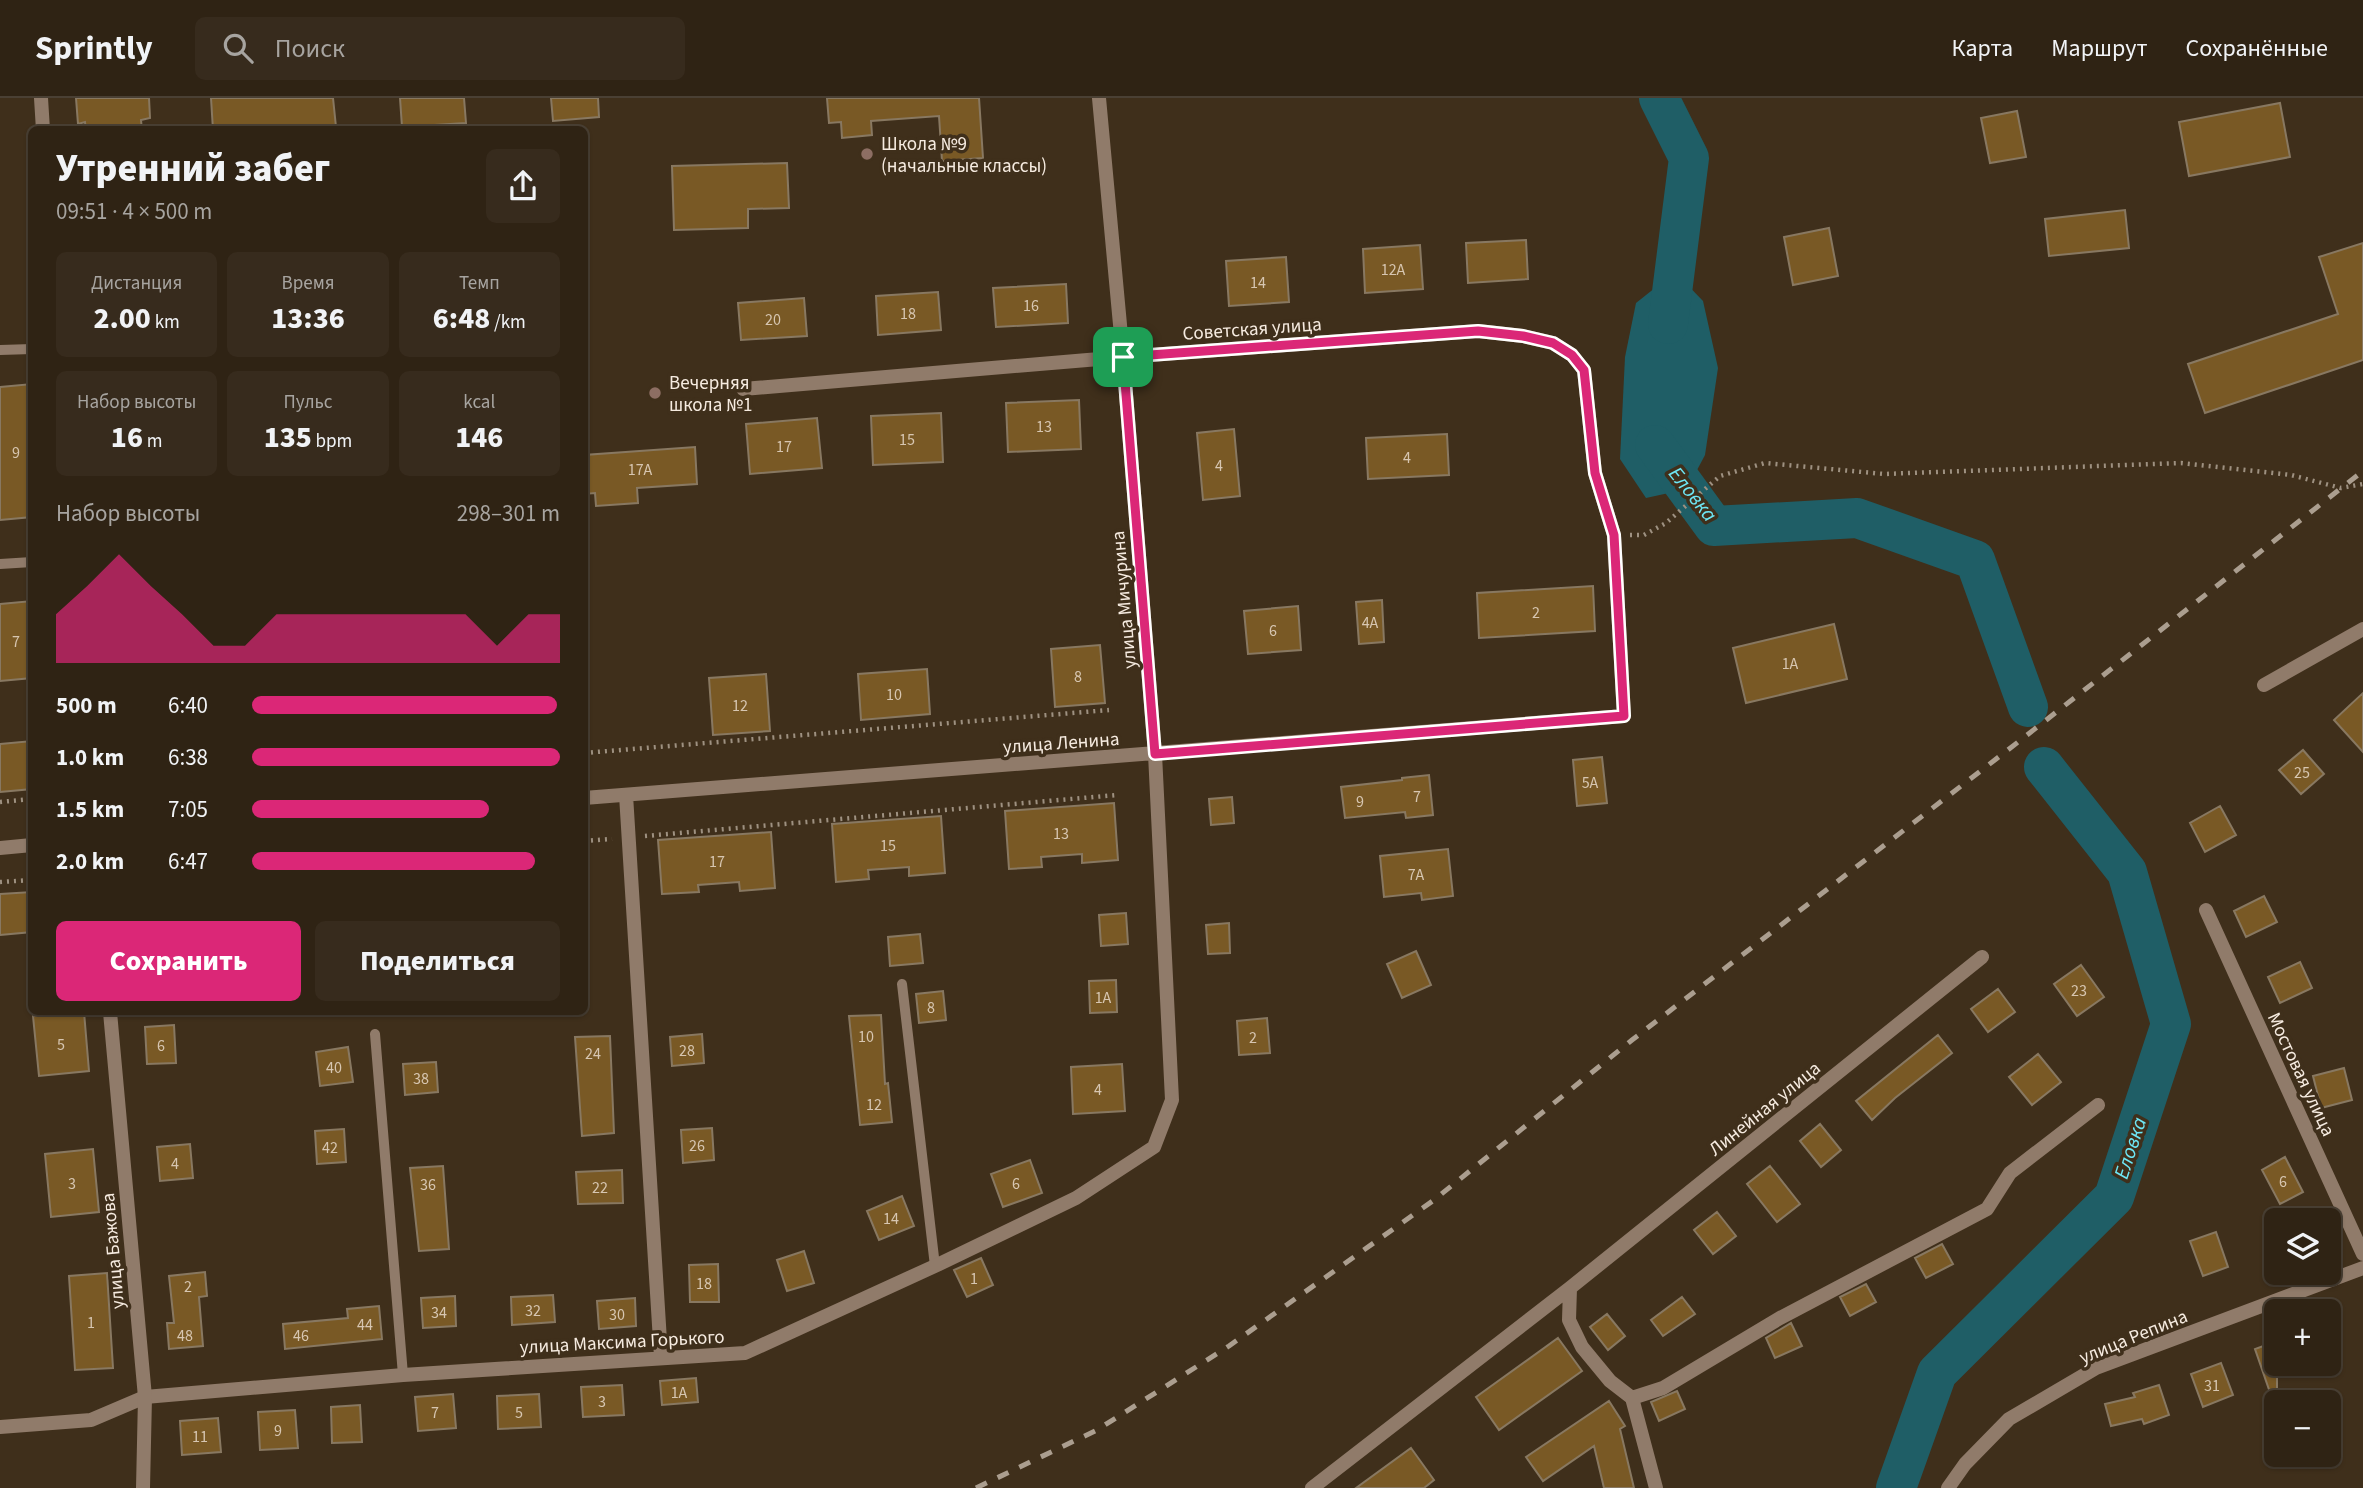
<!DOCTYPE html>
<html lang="ru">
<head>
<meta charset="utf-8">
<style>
	:root { --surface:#2f2314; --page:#372b1d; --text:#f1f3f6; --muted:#a7a4a0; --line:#4a4034; --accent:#db2777 }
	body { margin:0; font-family:"Source Sans 3",sans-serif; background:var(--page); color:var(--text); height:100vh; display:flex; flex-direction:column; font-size:26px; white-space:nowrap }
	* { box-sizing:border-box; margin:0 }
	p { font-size:23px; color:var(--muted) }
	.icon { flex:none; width:38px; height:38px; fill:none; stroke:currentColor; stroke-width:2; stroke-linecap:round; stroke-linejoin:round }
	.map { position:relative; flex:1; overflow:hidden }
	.sheet { position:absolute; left:28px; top:28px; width:560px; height:889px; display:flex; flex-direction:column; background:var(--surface); border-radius:10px; box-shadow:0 2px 5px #0004,0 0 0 2px var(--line) }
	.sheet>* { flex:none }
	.controls { position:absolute; left:2264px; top:1110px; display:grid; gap:14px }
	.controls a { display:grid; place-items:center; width:77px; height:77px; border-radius:10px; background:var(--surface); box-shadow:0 2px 5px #0004,0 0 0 2px var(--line); font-size:35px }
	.pin { position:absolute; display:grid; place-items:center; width:60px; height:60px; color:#fff; margin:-30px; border-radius:14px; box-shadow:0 4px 10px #0006 }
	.round { display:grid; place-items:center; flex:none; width:74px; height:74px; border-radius:10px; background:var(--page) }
	.headline { display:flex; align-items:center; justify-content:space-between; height:119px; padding:0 28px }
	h1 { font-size:38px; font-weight:800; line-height:52px }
	.figures { display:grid; grid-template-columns:repeat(3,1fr); gap:10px; height:119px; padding:7px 28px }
	.figures div { display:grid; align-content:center; border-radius:10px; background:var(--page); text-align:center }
	.figures b { font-size:30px; font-weight:800 }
	.figures small { font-size:19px; font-weight:400 }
	.figures p { font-size:19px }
	.chart { height:196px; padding:14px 28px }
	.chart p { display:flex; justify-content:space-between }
	.chart svg { width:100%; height:126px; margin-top:7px; fill:var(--accent); opacity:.7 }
	.cta { display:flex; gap:14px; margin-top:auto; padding:14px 28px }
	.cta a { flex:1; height:80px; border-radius:10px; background:var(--accent); color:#fff; font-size:28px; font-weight:800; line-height:80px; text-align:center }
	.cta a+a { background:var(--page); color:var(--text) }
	ul { padding:0 28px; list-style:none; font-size:23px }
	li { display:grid; grid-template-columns:112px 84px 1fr; align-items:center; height:52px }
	li i { height:18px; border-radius:9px; background:var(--accent) }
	header { display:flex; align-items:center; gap:42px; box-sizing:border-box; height:98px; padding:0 35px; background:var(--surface); border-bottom:2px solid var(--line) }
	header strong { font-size:33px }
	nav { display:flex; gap:38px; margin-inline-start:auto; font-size:24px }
	.search { width:490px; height:63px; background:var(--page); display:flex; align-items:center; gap:18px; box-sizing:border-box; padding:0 24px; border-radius:10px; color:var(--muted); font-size:26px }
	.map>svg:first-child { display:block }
	.water { fill:#1f5e66 }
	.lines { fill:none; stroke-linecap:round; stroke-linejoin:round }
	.river { stroke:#1f5e66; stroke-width:40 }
	.building { fill:#795925; stroke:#887861; stroke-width:2 }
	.path { stroke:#9e9181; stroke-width:4.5; stroke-dasharray:2 5; stroke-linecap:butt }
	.service { stroke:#907b6a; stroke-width:10 }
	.minor { stroke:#907b6a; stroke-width:14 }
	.tertiary { stroke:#907b6a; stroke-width:14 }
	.rail { stroke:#ab9e8f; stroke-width:5; stroke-dasharray:12 12; stroke-linecap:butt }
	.route-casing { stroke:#fff; stroke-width:14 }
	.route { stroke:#db2777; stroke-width:9 }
	.education-dot { fill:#8d6e63; stroke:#3f2f1b; stroke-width:2.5 }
	.labels { text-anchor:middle; stroke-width:7; stroke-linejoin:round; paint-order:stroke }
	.number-label { font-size:16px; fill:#d7c6b1 }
	.poi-label { font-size:19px; fill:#f6ebe0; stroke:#3f2f1b; text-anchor:start }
	.street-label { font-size:19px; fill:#f6ebe0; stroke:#3f2f1b }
	.water-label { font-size:21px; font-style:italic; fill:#6ee7f6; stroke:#3f2f1b }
</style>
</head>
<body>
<header>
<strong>Sprintly</strong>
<div class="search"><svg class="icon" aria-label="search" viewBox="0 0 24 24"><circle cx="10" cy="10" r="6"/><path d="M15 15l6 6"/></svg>Поиск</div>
<nav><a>Карта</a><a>Маршрут</a><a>Сохранённые</a></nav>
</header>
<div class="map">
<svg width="2363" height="1390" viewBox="0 0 2363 1390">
	<rect width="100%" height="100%" fill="#3f2f1b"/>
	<!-- water -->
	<path class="water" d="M 1675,174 L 1703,203 L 1718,270 L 1705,357 L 1687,391 L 1646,400 L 1620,361 L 1625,259 L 1636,205 Z"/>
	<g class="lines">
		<!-- river -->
		<path class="river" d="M 1659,0 L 1689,60 L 1668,226
			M 1655,347 L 1714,428 L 1857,420 L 1975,462 L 2028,609
			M 1896,1390 L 1937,1275 L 2114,1099 L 2171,926 L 2127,774 L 2044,669"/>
	</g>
	<!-- building -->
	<path class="building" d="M 76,0 L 149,0 L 150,20 L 141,22 L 142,32 L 86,32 L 85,24 L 78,26 Z
		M 211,0 L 333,0 L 336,29 L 299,32 L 213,32 Z
		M 400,0 L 464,0 L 466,25 L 402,29 Z
		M 551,0 L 598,0 L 599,19 L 553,23 Z
		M 827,0 L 979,0 L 983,60 L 942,63 L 939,18 L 871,23 L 872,37 L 842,40 L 841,24 L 829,25 Z
		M 2280,5 L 2290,59 L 2189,78 L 2179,24 Z
		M 2017,13 L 2026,59 L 1990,65 L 1981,20 Z
		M 787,65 L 789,110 L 748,111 L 748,130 L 674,132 L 672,68 Z
		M 2125,112 L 2129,150 L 2049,158 L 2045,121 Z
		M 1829,130 L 1838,178 L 1793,187 L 1784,139 Z
		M 1526,142 L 1528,181 L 1468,185 L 1466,145 Z
		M 2363,145 L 2363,262 L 2205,315 L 2188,266 L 2338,216 L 2319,159 Z
		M 1420,147 L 1423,191 L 1365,195 L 1363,151 Z
		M 1286,159 L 1289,204 L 1229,208 L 1226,163 Z
		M 1066,186 L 1068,225 L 996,229 L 993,190 Z
		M 938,194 L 941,232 L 878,237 L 876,198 Z
		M 804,200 L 807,238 L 741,242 L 738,205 Z
		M 32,286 L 32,419 L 0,422 L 0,289 Z
		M 1079,302 L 1081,351 L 1008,354 L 1006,305 Z
		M 941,315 L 943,364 L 873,367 L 871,318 Z
		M 817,320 L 822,370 L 750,376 L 746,326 Z
		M 1234,331 L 1240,398 L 1203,402 L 1197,335 Z
		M 1447,336 L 1449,377 L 1368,381 L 1366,340 Z
		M 695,349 L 697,386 L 637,390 L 638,405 L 596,408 L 595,395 L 584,396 L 584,357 Z
		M 1593,488 L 1595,533 L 1479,540 L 1477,495 Z
		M 1382,502 L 1384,544 L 1359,546 L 1356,504 Z
		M 32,503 L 32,580 L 0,583 L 0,506 Z
		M 1298,508 L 1301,552 L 1248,556 L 1244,513 Z
		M 1834,526 L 1847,581 L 1746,605 L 1733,550 Z
		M 1100,547 L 1105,605 L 1055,609 L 1051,551 Z
		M 927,571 L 930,616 L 861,622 L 858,576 Z
		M 766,576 L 770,633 L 713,637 L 709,580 Z
		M 2363,595 L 2363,654 L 2334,622 Z
		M 32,643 L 32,691 L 0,694 L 0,646 Z
		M 2303,652 L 2324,676 L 2301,696 L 2279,672 Z
		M 1602,659 L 1607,705 L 1577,708 L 1573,662 Z
		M 1429,677 L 1433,717 L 1406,720 L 1405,714 L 1345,720 L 1341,689 L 1402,682 L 1402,680 Z
		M 1232,699 L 1234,725 L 1211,727 L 1209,701 Z
		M 1114,705 L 1118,762 L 1082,765 L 1082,756 L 1041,759 L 1042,769 L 1009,771 L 1005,713 Z
		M 2220,708 L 2236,737 L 2205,754 L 2190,725 Z
		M 941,718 L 945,775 L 909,778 L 909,769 L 868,772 L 869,781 L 836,784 L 832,726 Z
		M 771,734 L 775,790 L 740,793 L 739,784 L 698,787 L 699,794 L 662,796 L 658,742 Z
		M 1448,751 L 1453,798 L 1422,802 L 1421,795 L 1384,799 L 1380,758 Z
		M 32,794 L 32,834 L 0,837 L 0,796 Z
		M 2264,798 L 2277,824 L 2246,839 L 2234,813 Z
		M 1126,815 L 1128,846 L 1101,848 L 1099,817 Z
		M 1229,825 L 1230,855 L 1208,856 L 1206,827 Z
		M 920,836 L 923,865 L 890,868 L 888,839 Z
		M 1416,853 L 1431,887 L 1402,900 L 1387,866 Z
		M 2300,864 L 2312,890 L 2280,905 L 2268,879 Z
		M 2081,867 L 2104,899 L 2077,918 L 2054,886 Z
		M 1116,882 L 1117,914 L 1090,915 L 1089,883 Z
		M 1998,891 L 2015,914 L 1988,934 L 1971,911 Z
		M 943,893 L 946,922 L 919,925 L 916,896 Z
		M 84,914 L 89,973 L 39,978 L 33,918 Z
		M 881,917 L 885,986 L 888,985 L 892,1024 L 860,1027 L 849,918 Z
		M 1267,920 L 1270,955 L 1239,957 L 1237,923 Z
		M 174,927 L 176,965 L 147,966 L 145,929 Z
		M 702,936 L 704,965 L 672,968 L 670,939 Z
		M 1938,937 L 1952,955 L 1895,1000 L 1872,1022 L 1856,1003 Z
		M 610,938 L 614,1035 L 582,1038 L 575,939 Z
		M 348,949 L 353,984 L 320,988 L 316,954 Z
		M 2038,956 L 2061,984 L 2032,1007 L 2009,979 Z
		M 436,964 L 438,994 L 405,997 L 403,966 Z
		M 1122,966 L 1125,1013 L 1073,1016 L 1071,969 Z
		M 2344,970 L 2352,1002 L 2321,1010 L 2313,978 Z
		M 1820,1026 L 1841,1052 L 1821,1069 L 1800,1043 Z
		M 712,1030 L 714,1062 L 683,1065 L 681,1032 Z
		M 344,1031 L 346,1064 L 317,1066 L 315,1033 Z
		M 190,1046 L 193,1080 L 160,1083 L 157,1049 Z
		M 93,1051 L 99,1114 L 51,1119 L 45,1056 Z
		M 2285,1059 L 2303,1094 L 2280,1106 L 2262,1072 Z
		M 1030,1062 L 1042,1095 L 1003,1109 L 991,1076 Z
		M 443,1068 L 449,1151 L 419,1153 L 410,1070 Z
		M 1770,1068 L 1800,1106 L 1777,1124 L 1747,1086 Z
		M 622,1072 L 623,1105 L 578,1106 L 576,1074 Z
		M 902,1098 L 914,1128 L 879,1142 L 867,1113 Z
		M 1717,1114 L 1736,1138 L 1713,1156 L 1694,1132 Z
		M 2216,1134 L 2228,1169 L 2203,1178 L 2190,1143 Z
		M 1942,1146 L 1953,1166 L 1926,1180 L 1915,1160 Z
		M 804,1153 L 814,1185 L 787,1193 L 777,1162 Z
		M 981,1160 L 993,1187 L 967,1199 L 954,1172 Z
		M 718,1166 L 719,1204 L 690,1204 L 689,1167 Z
		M 205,1174 L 207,1198 L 199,1199 L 203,1248 L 169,1251 L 167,1225 L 174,1225 L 169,1178 Z
		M 107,1175 L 113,1270 L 75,1272 L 69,1178 Z
		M 1866,1186 L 1876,1204 L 1850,1218 L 1840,1199 Z
		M 553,1197 L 555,1224 L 512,1227 L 511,1199 Z
		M 455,1198 L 456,1228 L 423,1230 L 421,1200 Z
		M 1682,1199 L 1695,1216 L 1663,1238 L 1651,1222 Z
		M 635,1200 L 636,1228 L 599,1231 L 597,1203 Z
		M 379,1208 L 382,1241 L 285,1251 L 283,1226 L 348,1220 L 347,1211 Z
		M 1607,1216 L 1625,1238 L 1608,1252 L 1590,1229 Z
		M 1791,1225 L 1802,1248 L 1775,1260 L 1766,1240 Z
		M 1558,1240 L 1582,1273 L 1499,1332 L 1476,1299 Z
		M 2277,1243 L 2277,1306 L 2274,1306 L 2255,1251 Z
		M 2221,1265 L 2233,1297 L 2203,1309 L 2191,1276 Z
		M 696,1280 L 698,1304 L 662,1307 L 660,1283 Z
		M 622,1287 L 624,1317 L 583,1319 L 581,1289 Z
		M 2159,1287 L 2169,1317 L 2144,1326 L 2142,1321 L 2111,1328 L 2105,1306 L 2135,1299 L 2133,1295 Z
		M 1677,1293 L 1685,1311 L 1659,1323 L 1651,1304 Z
		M 453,1296 L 456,1330 L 418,1333 L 415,1299 Z
		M 539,1296 L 541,1329 L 498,1331 L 497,1298 Z
		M 1609,1303 L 1625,1328 L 1620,1331 L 1634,1390 L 1604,1390 L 1594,1348 L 1543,1383 L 1526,1359 Z
		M 360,1307 L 362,1344 L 332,1345 L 331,1309 Z
		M 295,1312 L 298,1350 L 260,1352 L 258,1314 Z
		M 218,1320 L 221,1354 L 182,1357 L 180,1323 Z
		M 1411,1350 L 1434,1382 L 1424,1390 L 1356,1390 Z"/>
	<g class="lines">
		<!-- path -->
		<path class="path" d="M 1630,437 L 1644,437 L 1666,425 L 1720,378 L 1765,365 L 1884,376 L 2181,365 L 2291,377 L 2341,390 L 2363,386
			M 584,655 L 1109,612
			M 0,704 L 32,701
			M 645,738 L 1117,697
			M 584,743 L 612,741
			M 0,784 L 32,782"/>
		<!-- service -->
		<path class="service" d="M 0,252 L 32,251
			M 0,466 L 32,464
			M 902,886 L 935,1168
			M 375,936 L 403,1277"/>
		<!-- minor -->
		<path class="minor" d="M 2264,587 L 2363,531
			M 626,697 L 661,1259
			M 584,700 L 1624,618 L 1614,437 L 1595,375 L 1584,272 L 1572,257 L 1553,245 L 1523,238 L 1478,233 L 1123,259 L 743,291
			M 2206,812 L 2363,1156
			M 1570,1190 L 1569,1222 L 1582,1249 L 1610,1283 L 1632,1300 L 1656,1390
			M 1632,1300 L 1663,1290 L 1780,1220 L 1987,1111 L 2010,1075 L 2098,1007
			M 0,1329 L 91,1322 L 145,1299 L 403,1277 L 745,1255 L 935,1168 L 1076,1100 L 1154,1049 L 1172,1002 L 1155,656 L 1123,259 L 1099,0
			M 1312,1390 L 1570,1190 L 1982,859
			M 1948,1390 L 1965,1366 L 2009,1321 L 2096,1270 L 2363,1170"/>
		<!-- tertiary -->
		<path class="tertiary" d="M 41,0 L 43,32
			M 0,750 L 32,747
			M 110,914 L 145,1299 L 143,1390"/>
		<!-- rail -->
		<path class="rail" d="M 976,1390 L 1097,1332 L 1229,1248 L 1434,1102 L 1632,942 L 2022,641 L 2363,373"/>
	</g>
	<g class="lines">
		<!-- route casing -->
		<g class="route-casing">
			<path id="route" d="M 1478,233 L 1523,238 L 1553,245 L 1572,257 L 1584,272 L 1595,375 L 1614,437 L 1624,618 L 1155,656 L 1123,259 Z"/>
		</g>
		<!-- route -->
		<use href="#route" class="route"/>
	</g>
	<!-- markers -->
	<g class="education-dot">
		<circle cx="867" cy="56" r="7"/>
		<circle cx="655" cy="295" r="7"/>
	</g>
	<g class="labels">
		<!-- number labels -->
		<g class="number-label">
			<text x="1393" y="177">12А</text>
			<text x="1258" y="190">14</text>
			<text x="1031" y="213">16</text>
			<text x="908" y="221">18</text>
			<text x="773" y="227">20</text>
			<text x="1044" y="334">13</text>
			<text x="907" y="347">15</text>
			<text x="784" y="354">17</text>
			<text x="16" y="360">9</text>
			<text x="1407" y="365">4</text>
			<text x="1219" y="373">4</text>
			<text x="640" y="377">17А</text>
			<text x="1536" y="520">2</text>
			<text x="1370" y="530">4А</text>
			<text x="1273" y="538">6</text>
			<text x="16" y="549">7</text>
			<text x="1790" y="571">1А</text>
			<text x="1078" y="584">8</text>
			<text x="894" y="602">10</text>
			<text x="740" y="613">12</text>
			<text x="2302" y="680">25</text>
			<text x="1590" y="690">5А</text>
			<text x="1417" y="704">7</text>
			<text x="1360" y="709">9</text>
			<text x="1061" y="741">13</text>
			<text x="888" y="753">15</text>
			<text x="717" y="769">17</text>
			<text x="1416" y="782">7А</text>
			<text x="2079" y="898">23</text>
			<text x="1103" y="905">1А</text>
			<text x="931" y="915">8</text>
			<text x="866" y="944">10</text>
			<text x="1253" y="945">2</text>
			<text x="61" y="952">5</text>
			<text x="161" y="953">6</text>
			<text x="687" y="958">28</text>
			<text x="593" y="961">24</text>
			<text x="334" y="975">40</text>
			<text x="421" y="986">38</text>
			<text x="1098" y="997">4</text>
			<text x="874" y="1012">12</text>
			<text x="697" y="1053">26</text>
			<text x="330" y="1055">42</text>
			<text x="175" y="1071">4</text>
			<text x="2283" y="1089">6</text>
			<text x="72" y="1091">3</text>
			<text x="1016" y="1091">6</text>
			<text x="428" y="1092">36</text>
			<text x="600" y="1095">22</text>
			<text x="891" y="1126">14</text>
			<text x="974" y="1186">1</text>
			<text x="704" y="1191">18</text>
			<text x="188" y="1194">2</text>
			<text x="533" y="1218">32</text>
			<text x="439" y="1220">34</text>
			<text x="617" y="1222">30</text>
			<text x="91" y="1230">1</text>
			<text x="365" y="1232">44</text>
			<text x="185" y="1243">48</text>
			<text x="301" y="1243">46</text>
			<text x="2212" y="1293">31</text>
			<text x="679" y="1300">1А</text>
			<text x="602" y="1309">3</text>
			<text x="435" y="1320">7</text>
			<text x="519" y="1320">5</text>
			<text x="278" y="1338">9</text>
			<text x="200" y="1344">11</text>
		</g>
		<!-- poi labels -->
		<g class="poi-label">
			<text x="881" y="52">Школа №9<tspan x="881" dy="22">(начальные классы)</tspan></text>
			<text x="669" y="291">Вечерняя<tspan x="669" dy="22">школа №1</tspan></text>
		</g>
		<!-- street labels -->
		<g class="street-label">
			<text transform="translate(1252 230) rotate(-4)" y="7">Советская улица</text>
			<text transform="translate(1123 502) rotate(-95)" y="7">улица Мичурина</text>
			<text transform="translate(1061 644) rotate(-4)" y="7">улица Ленина</text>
			<text transform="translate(2302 976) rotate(65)" y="7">Мостовая улица</text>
			<text transform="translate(1764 1010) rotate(-39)" y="7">Линейная улица</text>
			<text transform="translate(112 1153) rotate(-95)" y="7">улица Бажова</text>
			<text transform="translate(2133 1238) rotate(-22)" y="7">улица Репина</text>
			<text transform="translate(622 1243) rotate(-3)" y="7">улица Максима Горького</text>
		</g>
		<!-- water labels -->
		<g class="water-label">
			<text transform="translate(1693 396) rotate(51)" y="7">Еловка</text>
			<text transform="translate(2130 1050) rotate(-72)" y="7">Еловка</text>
		</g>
	</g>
</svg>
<div class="controls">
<a><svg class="icon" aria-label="layers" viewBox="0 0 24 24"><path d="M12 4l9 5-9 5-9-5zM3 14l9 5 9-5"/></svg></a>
<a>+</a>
<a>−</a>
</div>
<div class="pin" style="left:1123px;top:259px;background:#1e9e55"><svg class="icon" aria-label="arrive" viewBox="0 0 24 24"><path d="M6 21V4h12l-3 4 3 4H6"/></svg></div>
<section class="sheet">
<div class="headline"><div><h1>Утренний забег</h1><p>09:51 · 4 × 500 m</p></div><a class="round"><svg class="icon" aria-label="share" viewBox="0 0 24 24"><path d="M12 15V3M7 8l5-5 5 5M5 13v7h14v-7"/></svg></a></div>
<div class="figures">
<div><p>Дистанция</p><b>2.00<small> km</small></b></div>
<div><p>Время</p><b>13:36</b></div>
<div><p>Темп</p><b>6:48<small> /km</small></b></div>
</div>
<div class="figures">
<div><p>Набор высоты</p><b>16<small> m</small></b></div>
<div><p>Пульс</p><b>135<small> bpm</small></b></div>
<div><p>kcal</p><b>146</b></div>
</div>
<div class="chart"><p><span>Набор высоты</span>298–301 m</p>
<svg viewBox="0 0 160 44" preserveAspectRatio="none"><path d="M0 44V27L10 17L20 6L30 17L40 27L50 38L60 38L70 27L80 27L90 27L100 27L110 27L120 27L130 27L140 38L150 27L160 27V44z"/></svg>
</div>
<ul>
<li><b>500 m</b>6:40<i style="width:99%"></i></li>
<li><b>1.0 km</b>6:38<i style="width:100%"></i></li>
<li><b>1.5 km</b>7:05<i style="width:77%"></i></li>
<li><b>2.0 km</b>6:47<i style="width:92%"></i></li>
</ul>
<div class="cta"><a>Сохранить</a><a>Поделиться</a></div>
</section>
</div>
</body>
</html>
